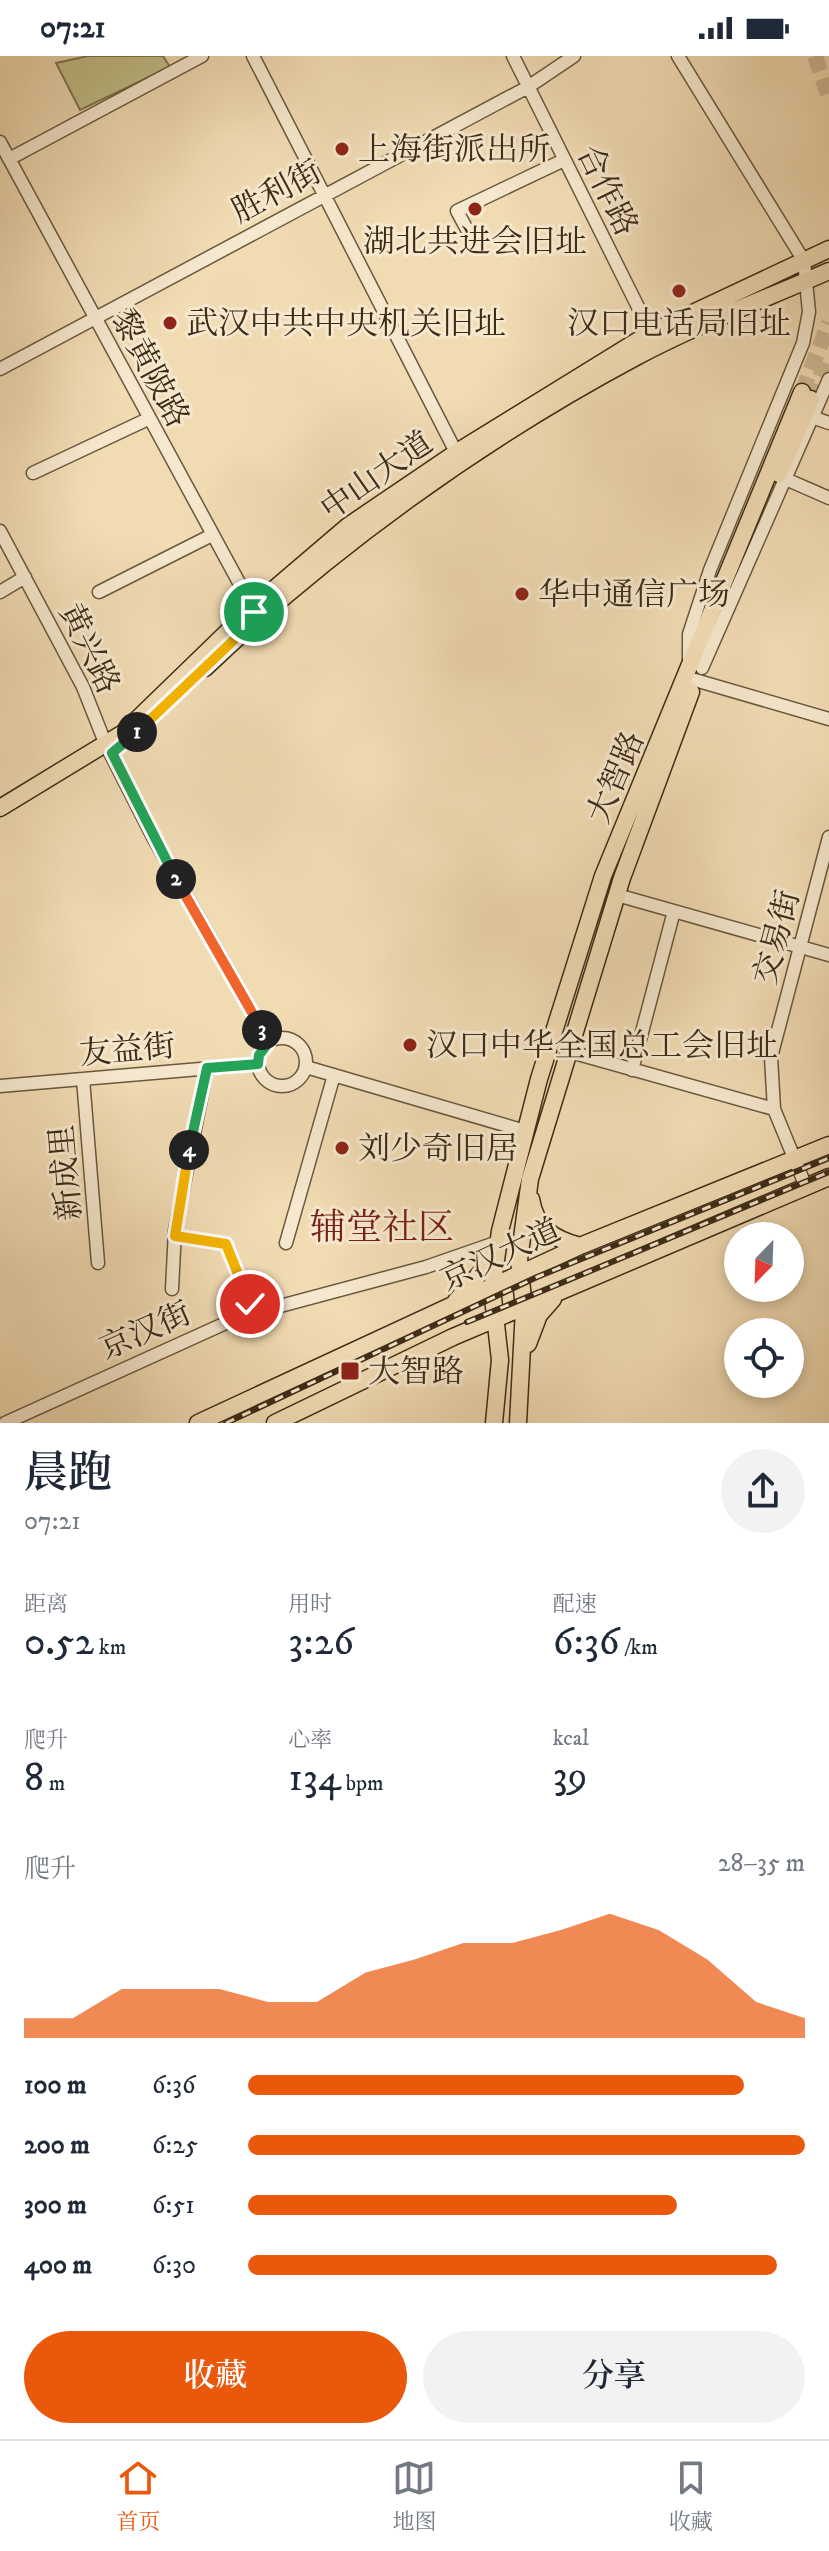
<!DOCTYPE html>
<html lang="zh">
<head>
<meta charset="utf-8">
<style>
	:root { --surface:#fff; --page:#f2f2f3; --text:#1f2937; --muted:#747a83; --line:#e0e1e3; --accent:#ea580c }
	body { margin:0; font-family:"IM FELL DW Pica","Noto Serif SC",serif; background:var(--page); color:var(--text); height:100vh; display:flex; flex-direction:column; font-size:30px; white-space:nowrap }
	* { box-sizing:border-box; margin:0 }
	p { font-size:26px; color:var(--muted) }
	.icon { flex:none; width:44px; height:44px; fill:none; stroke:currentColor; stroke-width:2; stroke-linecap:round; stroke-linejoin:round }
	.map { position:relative; height:1367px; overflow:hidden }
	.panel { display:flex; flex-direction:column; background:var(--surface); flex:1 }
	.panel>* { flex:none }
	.needle { width:52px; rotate:203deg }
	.tools { position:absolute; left:724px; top:1166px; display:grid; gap:16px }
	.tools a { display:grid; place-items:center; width:80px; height:80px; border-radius:50%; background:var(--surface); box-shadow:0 4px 12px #0003; font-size:40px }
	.pin { position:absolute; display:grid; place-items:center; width:68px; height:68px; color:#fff; margin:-34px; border:4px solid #fff; border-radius:50%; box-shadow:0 2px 8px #0007 }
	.km { position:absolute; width:40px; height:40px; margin:-20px; border-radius:50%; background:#222; color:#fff; font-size:22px; line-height:40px; text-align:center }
	.round { display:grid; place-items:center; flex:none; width:84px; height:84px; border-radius:42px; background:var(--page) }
	.headline { display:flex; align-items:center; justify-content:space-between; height:136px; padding:0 24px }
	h1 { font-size:44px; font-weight:600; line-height:60px }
	.figures { display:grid; grid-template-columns:repeat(3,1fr); gap:12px; height:136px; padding:8px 24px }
	.figures div { display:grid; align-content:center }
	.figures b { font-size:40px; font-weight:600 }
	.figures small { font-size:22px; font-weight:400 }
	.figures p { font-size:22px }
	.chart { height:224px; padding:16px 24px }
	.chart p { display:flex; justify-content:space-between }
	.chart svg { width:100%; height:144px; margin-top:8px; fill:var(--accent); opacity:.7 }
	.action { display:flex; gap:16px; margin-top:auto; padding:16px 24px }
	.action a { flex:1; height:92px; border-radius:48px; background:var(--accent); color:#fff; font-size:32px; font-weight:600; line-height:92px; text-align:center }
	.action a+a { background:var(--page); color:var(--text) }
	ul { padding:0 24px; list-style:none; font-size:26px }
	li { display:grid; grid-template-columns:128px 96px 1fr; align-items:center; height:60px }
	li i { height:20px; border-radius:10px; background:var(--accent) }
	.status { display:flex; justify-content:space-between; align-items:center; height:56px; padding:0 40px; background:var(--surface); direction:ltr }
	.status svg { height:22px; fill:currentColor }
	.dock { display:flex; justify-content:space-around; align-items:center; height:112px; border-top:2px solid var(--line); background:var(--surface); font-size:22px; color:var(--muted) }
	.dock a { display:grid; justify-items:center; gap:4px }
	.dock .on { color:var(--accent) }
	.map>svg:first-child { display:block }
	.green { fill:#c1be88; stroke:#7e7550; stroke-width:2 }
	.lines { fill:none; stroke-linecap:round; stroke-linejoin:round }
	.major-tunnel { stroke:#cdb894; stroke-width:16; stroke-dasharray:16 8; stroke-linecap:butt }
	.minor-casing { stroke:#69583e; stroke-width:15 }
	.major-casing { stroke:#3c2c17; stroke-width:19 }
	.minor { stroke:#f6e8ce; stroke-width:12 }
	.major { stroke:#f1dbb3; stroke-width:16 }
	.rail-casing { stroke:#3c2c17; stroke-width:6 }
	.rail { stroke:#f6e8ce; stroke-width:3; stroke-dasharray:9; stroke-linecap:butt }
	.split-1-casing { stroke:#fff; stroke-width:16 }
	.split-2-casing { stroke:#fff; stroke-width:16 }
	.split-3-casing { stroke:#fff; stroke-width:16 }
	.split-4-casing { stroke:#fff; stroke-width:16 }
	.split-5-casing { stroke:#fff; stroke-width:16 }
	.split-1 { stroke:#f5b400; stroke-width:10 }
	.split-2 { stroke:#22a559; stroke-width:10 }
	.split-3 { stroke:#f0652b; stroke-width:10 }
	.split-4 { stroke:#22a559; stroke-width:10 }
	.split-5 { stroke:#f5b400; stroke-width:10 }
	.poi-dot { fill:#8f2418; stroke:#f6e8ce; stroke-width:3 }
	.labels { text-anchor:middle; stroke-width:6; stroke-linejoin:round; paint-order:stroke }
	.poi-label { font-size:32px; fill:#3c2c17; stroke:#f6e8ce; text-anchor:start }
	.street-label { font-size:32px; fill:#3c2c17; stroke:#f6e8ce }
	.quarter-label { font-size:36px; fill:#7a1f14; stroke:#f6e8ce }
</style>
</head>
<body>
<div class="status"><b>07:21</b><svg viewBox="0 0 49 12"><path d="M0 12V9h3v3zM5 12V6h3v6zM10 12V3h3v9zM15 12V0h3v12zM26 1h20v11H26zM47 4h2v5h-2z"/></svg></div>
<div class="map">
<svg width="829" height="1367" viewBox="0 0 829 1367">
	<rect width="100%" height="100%" fill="#f1dbb3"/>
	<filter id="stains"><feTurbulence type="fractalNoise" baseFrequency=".0025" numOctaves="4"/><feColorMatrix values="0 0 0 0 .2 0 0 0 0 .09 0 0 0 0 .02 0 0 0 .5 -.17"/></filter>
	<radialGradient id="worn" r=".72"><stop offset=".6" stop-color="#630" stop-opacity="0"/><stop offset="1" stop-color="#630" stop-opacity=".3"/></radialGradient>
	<!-- green -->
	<path class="green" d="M 88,0 L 163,0 L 170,11 L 80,54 L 56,7 Z"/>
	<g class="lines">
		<!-- major-tunnel -->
		<path class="major-tunnel" d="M 815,0 L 829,41
			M 802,336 L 829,267
			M 811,343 L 826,307"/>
		<!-- minor casing -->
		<g class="minor-casing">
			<path id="minor" d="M 253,0 L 459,402
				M 513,0 L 654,283
				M 678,0 L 804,205 L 809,256 L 803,287 L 710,514 L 689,578 L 689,604
				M 0,86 L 256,558
				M 9,103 L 202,0
				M 477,192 L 457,155 L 564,104
				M 0,313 L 528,31 L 574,0
				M 812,361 L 829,367
				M 33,417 L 148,363
				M 781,421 L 829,442
				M 0,475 L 83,631 L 106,689 L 153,781 L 269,986
				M 0,536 L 25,521
				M 99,536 L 212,479
				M 702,612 L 829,323
				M 695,624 L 829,663
				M 617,839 L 829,899
				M258 1006a24 24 0 1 1 48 0a24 24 0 1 1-48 0Z
				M 567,995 L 774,1053
				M 306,1011 L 525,1075
				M 632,1014 L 674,855
				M 83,1023 L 98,1207
				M 0,1030 L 258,1008
				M 806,1131 L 774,1053 L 771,1001 L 829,781
				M 175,1180 L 226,1188 L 254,1256
				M 286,1187 L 334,1019
				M 172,1233 L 175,1174 L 207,1012
				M 5,1367 L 239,1261 L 426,1211 L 495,1187"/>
		</g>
		<!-- major casing -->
		<g class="major-casing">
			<path id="major" d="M 779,418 L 811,343
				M 205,612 C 331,492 482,383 636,301 C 698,268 765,243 829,215
				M 0,752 L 123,677 L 252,552 L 348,470 L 457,396 L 650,277 L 829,193
				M 531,1143 C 536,1172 553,1183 580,1190
				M 456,1245 L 482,1215 L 493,1192
				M 528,1288 L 539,1259 L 553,1243
				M 198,1367 L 580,1190 L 829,1089
				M 275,1367 L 453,1281 L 829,1121
				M 494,1367 L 500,1304 L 492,1233 L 500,1175 L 539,1023 L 603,820 L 802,336
				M 518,1367 L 524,1253 L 519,1204 L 530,1123 L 622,822 L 691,636"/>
		</g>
		<!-- minor -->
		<use href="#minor" class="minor"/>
		<!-- major -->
		<use href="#major" class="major"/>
		<!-- rail casing -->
		<g class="rail-casing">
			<path id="rail" d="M 467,1266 L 829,1116
				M 226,1367 L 537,1221 L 829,1102"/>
		</g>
		<!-- rail -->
		<use href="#rail" class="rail"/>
	</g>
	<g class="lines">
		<!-- split-1 casing -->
		<g class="split-1-casing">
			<path id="split-1" d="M 137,676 L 258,561 L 254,556"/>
		</g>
		<!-- split-2 casing -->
		<g class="split-2-casing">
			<path id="split-2" d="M 137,676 L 112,697 L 176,823"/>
		</g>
		<!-- split-3 casing -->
		<g class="split-3-casing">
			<path id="split-3" d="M 176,823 L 262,974"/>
		</g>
		<!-- split-4 casing -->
		<g class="split-4-casing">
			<path id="split-4" d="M 189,1094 L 207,1012 L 258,1008 L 259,999 L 269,986 L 262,974"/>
		</g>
		<!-- split-5 casing -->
		<g class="split-5-casing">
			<path id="split-5" d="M 189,1094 L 175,1180 L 226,1188 L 250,1248"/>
		</g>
		<!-- split-1 -->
		<use href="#split-1" class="split-1"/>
		<!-- split-2 -->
		<use href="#split-2" class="split-2"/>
		<!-- split-3 -->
		<use href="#split-3" class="split-3"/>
		<!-- split-4 -->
		<use href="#split-4" class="split-4"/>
		<!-- split-5 -->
		<use href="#split-5" class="split-5"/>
	</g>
	<!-- markers -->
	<g class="poi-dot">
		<circle cx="342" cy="93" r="8"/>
		<circle cx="475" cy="153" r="8"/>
		<circle cx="679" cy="235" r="8"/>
		<circle cx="170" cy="267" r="8"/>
		<circle cx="522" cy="538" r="8"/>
		<circle cx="410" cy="989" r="8"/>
		<circle cx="342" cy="1092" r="8"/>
		<rect x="340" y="1305" width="20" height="20" rx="4"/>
	</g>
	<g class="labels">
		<!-- poi labels -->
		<g class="poi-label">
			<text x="358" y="104">上海街派出所</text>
			<text x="475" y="196" text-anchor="middle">湖北共进会旧址</text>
			<text x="186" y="278">武汉中共中央机关旧址</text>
			<text x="679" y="278" text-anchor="middle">汉口电话局旧址</text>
			<text x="538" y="549">华中通信广场</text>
			<text x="426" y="1000">汉口中华全国总工会旧址</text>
			<text x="358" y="1103">刘少奇旧居</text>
			<text x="368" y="1326">大智路</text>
		</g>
		<!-- street labels -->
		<g class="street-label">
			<text transform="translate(608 134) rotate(64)" y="11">合作路</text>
			<text transform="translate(276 135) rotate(-28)" y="11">胜利街</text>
			<text transform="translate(151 312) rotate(62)" y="11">黎黄陂路</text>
			<text transform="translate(376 419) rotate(-35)" y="11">中山大道</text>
			<text transform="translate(90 592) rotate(64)" y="11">黄兴路</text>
			<text transform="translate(615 721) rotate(-67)" y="11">大智路</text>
			<text transform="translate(776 881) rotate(-75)" y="11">交易街</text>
			<text transform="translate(127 993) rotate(-5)" y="11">友益街</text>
			<text transform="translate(65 1117) rotate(-95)" y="11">新成里</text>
			<text transform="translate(500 1198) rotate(-25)" y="11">京汉大道</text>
			<text transform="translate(145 1274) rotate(-24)" y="11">京汉街</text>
		</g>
		<!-- quarter labels -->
		<g class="quarter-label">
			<text x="382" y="1183">辅堂社区</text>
		</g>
	</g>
	<rect width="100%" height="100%" filter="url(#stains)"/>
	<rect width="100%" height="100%" fill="url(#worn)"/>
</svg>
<div class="tools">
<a><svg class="needle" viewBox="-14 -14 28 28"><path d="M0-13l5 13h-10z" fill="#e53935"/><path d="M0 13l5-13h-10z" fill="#747a83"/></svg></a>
<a><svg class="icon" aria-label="locate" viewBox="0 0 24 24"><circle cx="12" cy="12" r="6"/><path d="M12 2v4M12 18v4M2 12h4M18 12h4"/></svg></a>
</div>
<div class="pin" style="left:254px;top:556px;background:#1e9e55"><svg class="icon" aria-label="arrive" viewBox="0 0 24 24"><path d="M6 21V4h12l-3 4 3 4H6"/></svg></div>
<div class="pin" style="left:250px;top:1248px;background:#d93025"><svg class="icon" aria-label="check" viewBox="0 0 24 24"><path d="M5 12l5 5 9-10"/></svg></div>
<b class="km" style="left:137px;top:676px">1</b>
<b class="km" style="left:176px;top:823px">2</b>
<b class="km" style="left:262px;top:974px">3</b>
<b class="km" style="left:189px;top:1094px">4</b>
</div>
<section class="panel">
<div class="headline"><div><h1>晨跑</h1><p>07:21</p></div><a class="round"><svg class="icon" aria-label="share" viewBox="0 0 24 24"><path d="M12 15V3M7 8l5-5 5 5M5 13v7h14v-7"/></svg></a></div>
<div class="figures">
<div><p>距离</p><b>0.52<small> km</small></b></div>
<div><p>用时</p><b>3:26</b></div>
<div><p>配速</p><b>6:36<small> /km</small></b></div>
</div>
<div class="figures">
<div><p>爬升</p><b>8<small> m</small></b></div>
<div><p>心率</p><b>134<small> bpm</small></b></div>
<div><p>kcal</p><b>39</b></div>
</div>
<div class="chart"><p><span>爬升</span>28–35 m</p>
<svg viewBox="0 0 160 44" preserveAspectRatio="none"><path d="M0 44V38L10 38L20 29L30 29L40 29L50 33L60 33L70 24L80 20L90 15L100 15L110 11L120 6L130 11L140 20L150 33L160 38V44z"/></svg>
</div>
<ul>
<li><b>100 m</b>6:36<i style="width:89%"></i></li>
<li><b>200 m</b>6:25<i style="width:100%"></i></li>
<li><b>300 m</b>6:51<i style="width:77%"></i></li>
<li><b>400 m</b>6:30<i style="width:95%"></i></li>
</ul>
<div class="action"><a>收藏</a><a>分享</a></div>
</section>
<nav class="dock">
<a class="on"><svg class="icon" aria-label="home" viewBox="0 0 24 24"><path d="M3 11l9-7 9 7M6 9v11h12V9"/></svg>首页</a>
<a><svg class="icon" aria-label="map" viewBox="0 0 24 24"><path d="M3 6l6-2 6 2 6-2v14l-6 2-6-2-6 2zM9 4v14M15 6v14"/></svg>地图</a>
<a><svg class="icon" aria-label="saved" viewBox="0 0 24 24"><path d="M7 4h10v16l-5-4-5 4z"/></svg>收藏</a>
</nav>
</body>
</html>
